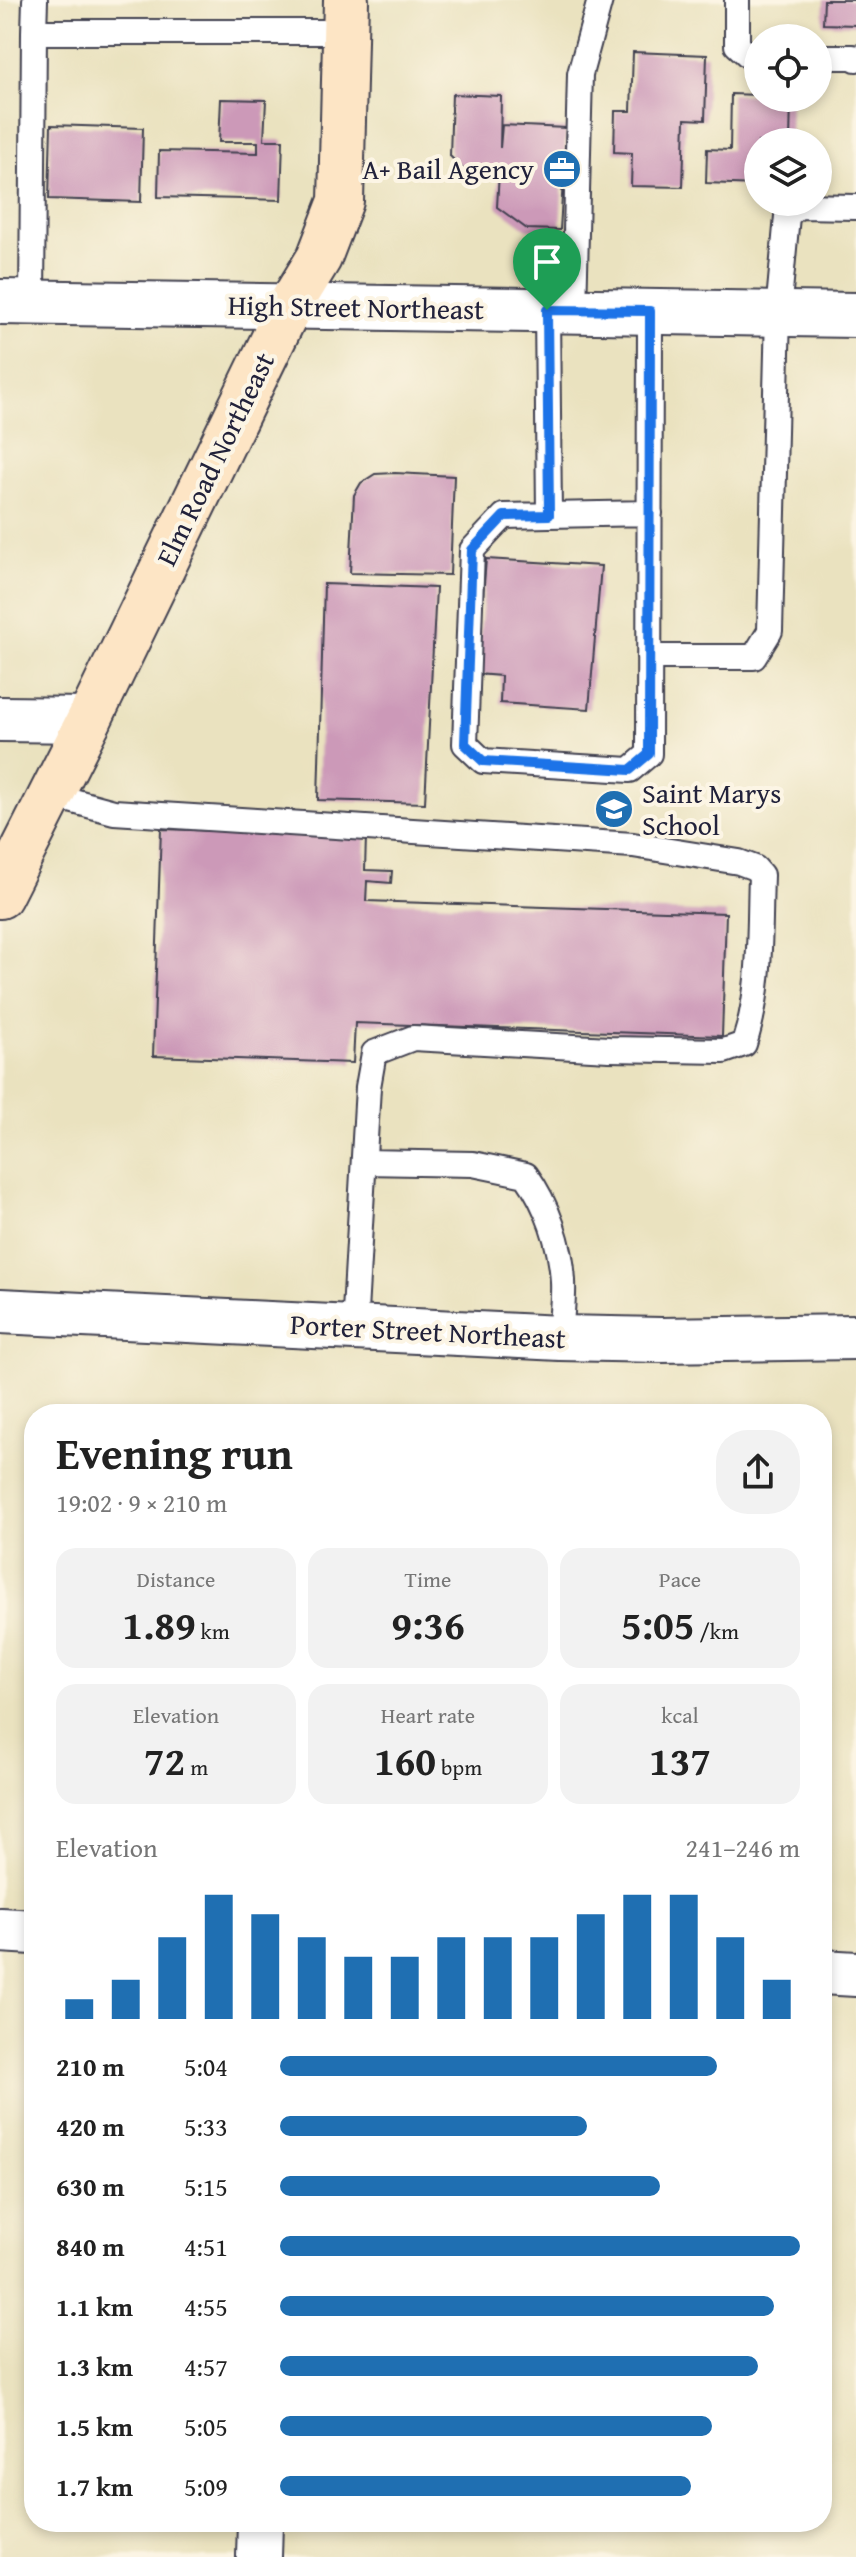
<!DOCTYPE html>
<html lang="en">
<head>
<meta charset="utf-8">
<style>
	:root { --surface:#fff; --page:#f2f2f2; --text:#222; --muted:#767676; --accent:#1f6fb2 }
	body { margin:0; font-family:"Gentium Book Plus",serif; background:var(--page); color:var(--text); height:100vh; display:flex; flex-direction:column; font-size:30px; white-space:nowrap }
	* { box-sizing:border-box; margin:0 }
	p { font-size:26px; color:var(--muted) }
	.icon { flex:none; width:44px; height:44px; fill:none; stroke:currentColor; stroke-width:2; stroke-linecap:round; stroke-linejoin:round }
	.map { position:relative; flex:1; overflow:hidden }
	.side { position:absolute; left:24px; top:1404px; width:808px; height:1128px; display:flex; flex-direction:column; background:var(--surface); border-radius:32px; box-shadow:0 4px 12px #0003 }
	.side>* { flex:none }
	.buttons { position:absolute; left:744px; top:24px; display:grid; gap:16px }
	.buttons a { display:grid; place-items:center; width:88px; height:88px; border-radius:50%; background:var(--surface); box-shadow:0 4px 12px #0003; font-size:40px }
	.pin { position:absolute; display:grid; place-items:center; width:68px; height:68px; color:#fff; margin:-82px -34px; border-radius:50% 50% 50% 0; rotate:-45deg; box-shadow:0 0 8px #0007 }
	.pin .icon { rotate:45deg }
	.round { display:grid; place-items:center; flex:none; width:84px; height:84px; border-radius:32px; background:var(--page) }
	.overview { display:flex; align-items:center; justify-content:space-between; height:136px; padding:0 32px }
	h1 { font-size:44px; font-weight:700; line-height:60px }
	.metrics { display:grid; grid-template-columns:repeat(3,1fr); gap:12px; height:136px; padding:8px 32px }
	.metrics div { display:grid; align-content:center; border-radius:20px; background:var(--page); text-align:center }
	.metrics b { font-size:40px; font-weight:700 }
	.metrics small { font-size:22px; font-weight:400 }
	.metrics p { font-size:22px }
	.chart { height:224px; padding:16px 32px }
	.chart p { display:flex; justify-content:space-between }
	.chart svg { width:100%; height:144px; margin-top:8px; stroke:var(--accent); stroke-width:6 }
	ul { padding:0 32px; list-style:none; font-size:26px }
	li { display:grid; grid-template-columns:128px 96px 1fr; align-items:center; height:60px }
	li i { height:20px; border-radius:10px; background:var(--accent) }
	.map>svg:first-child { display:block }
	.building { fill:#cc99b8 }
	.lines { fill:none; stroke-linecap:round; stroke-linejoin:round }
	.service-casing { stroke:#403f4f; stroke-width:28 }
	.minor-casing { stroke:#403f4f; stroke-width:48 }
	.tertiary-casing { stroke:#403f4f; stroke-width:48 }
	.secondary-casing { stroke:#403f4f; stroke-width:48 }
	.service { stroke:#fff; stroke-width:24 }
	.minor { stroke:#fff; stroke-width:44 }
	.tertiary { stroke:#fff; stroke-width:44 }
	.secondary { stroke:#fde5c5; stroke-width:44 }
	.route-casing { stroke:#fff; stroke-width:16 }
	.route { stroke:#1a73e8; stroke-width:10 }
	.labels { text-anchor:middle; stroke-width:8; stroke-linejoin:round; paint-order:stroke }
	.poi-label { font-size:28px; fill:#22223b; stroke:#fcf5e5; text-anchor:end }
	.street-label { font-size:28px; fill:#22223b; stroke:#fcf5e5 }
</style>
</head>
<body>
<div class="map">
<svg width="856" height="2557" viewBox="0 0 856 2557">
	<rect width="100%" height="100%" fill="#fcf5e5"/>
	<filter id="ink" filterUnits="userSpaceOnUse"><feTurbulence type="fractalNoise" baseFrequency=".0125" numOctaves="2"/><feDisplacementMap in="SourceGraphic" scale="16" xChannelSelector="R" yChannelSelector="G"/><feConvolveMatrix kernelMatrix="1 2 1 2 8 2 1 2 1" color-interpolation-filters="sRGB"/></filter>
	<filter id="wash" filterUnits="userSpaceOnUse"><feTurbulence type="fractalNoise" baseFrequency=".006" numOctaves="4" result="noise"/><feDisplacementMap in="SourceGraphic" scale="32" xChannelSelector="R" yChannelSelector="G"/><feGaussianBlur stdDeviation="1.8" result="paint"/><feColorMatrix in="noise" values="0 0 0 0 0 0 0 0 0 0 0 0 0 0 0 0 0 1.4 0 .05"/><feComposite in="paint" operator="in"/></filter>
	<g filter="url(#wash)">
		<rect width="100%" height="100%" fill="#eae2bf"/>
		<g id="blocks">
			<!-- building -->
			<path class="building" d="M 824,0 L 856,0 L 856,25 L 823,24 Z
				M 633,52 L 707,55 L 705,120 L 685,119 L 683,187 L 631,186 L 632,153 L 614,152 L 615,111 L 631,111 Z
				M 452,94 L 501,96 L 500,148 L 502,125 L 566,128 L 560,230 L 527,229 L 497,207 L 499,172 L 465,171 L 450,156 Z
				M 731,94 L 758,95 L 758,98 L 791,98 L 790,142 L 758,142 L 758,185 L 706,183 L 707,149 L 730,150 Z
				M 221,99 L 266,100 L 264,140 L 283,140 L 281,200 L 158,197 L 159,151 L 258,153 L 258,142 L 219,142 Z
				M 51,125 L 143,128 L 141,202 L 49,199 Z
				M 395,473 L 454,476 L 450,575 L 350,573 L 354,495 L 361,483 L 375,474 Z
				M 486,559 L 601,566 L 589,709 L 500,703 L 501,676 L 477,674 Z
				M 324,584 L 436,588 L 425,803 L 318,800 Z
				M 161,829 L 366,836 L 365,870 L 392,871 L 391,883 L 367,881 L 366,901 L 726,913 L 722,1036 L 355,1023 L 353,1063 L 153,1056 Z"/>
		</g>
	</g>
	<g filter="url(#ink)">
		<use href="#blocks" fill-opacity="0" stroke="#403f4f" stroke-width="2"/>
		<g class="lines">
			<!-- service casing -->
			<g class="service-casing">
				<path id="service" d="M 35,0 L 34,32 L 345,32
					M 737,0 L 737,45 L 749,56 L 758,56
					M 818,57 L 853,57 L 856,59
					M 32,302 L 34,32
					M 547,310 L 549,515 L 504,516 L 472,550 L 465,744 L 483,761 L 630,770 L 649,754 L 650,311
					M 574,311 L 580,74 L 600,0
					M 549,515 L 650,513
					M 649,657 L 754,657 L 770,631 L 778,313 L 787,216 L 798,206 L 856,207
					M 51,795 L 114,812 L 633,845 L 739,862 L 755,868 L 761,875 C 759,931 762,990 744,1044 L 724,1051 L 609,1049 L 413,1038 L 374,1053 L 368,1087 L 354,1329
					M 364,1162 L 473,1164 L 526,1175 C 547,1204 561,1244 563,1281 C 564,1299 561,1319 560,1338"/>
			</g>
			<!-- minor casing -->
			<g class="minor-casing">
				<path id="minor" d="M 0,719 L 89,720
					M 0,1311 L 560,1338 L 661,1340 L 856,1337
					M 0,1930 L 34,1932
					M 822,1972 L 856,1974
					M 259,2557 L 260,2522"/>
			</g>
			<!-- tertiary casing -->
			<g class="tertiary-casing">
				<path id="tertiary" d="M 0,302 L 856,315"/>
			</g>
			<!-- secondary casing -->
			<g class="secondary-casing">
				<path id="secondary" d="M 0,896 L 89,720 L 289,307 L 319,258 L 341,201 L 346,0"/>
			</g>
			<!-- service -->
			<use href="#service" class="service"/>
			<!-- minor -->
			<use href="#minor" class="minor"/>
			<!-- tertiary -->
			<use href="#tertiary" class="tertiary"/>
			<!-- secondary -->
			<use href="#secondary" class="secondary"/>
		</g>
	</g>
	<g class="lines" filter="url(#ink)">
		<!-- route casing -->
		<g class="route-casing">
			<path id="route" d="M 547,310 L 650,311 L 649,754 L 630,770 L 483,761 L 465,744 L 472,550 L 504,516 L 549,515 Z"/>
		</g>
		<!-- route -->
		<use href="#route" class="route"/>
	</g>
	<!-- icons -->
	<defs>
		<g id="office-disc" transform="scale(2)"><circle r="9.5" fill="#1f6fb2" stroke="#fcf5e5"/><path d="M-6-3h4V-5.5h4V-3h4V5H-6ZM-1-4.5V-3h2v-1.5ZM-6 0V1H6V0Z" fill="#fff"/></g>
		<g id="school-disc" transform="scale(2)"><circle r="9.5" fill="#1f6fb2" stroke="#fcf5e5"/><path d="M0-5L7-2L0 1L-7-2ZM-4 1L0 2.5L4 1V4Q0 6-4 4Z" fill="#fff"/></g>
	</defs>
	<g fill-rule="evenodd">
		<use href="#office-disc" x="562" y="169"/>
		<use href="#school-disc" x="614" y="809"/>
	</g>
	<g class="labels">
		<!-- poi labels -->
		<g class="poi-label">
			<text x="534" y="179">A+ Bail Agency</text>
			<text x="642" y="803" text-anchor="start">Saint Marys<tspan x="642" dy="32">School</tspan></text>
		</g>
		<!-- street labels -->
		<g class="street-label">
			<text transform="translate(356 307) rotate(1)" y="10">High Street Northeast</text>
			<text transform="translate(215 459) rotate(-64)" y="10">Elm Road Northeast</text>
			<text transform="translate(428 1331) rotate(3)" y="10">Porter Street Northeast</text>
		</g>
	</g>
</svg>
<div class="buttons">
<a><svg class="icon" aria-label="locate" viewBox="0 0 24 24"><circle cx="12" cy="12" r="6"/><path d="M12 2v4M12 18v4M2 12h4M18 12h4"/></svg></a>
<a><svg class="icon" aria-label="layers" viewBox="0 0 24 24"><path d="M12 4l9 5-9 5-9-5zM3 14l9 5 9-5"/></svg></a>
</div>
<div class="pin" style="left:547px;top:310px;background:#1e9e55"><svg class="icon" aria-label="arrive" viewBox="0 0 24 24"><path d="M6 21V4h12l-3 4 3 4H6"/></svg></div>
<section class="side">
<div class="overview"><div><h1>Evening run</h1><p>19:02 · 9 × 210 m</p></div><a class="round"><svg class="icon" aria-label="share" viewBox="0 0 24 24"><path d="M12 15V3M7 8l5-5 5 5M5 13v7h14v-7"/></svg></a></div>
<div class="metrics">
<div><p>Distance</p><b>1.89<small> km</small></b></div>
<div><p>Time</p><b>9:36</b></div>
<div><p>Pace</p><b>5:05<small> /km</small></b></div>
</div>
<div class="metrics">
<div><p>Elevation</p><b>72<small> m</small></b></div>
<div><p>Heart rate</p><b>160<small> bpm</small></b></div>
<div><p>kcal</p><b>137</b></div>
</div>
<div class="chart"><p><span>Elevation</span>241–246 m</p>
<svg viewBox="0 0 160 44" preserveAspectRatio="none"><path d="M5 44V38M15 44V32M25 44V19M35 44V6M45 44V12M55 44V19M65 44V25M75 44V25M85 44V19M95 44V19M105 44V19M115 44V12M125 44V6M135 44V6M145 44V19M155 44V32"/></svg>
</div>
<ul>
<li><b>210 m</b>5:04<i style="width:84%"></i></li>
<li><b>420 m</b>5:33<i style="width:59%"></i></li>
<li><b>630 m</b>5:15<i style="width:73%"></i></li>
<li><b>840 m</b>4:51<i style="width:100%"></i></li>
<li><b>1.1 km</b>4:55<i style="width:95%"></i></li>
<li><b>1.3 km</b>4:57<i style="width:92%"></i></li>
<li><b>1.5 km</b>5:05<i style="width:83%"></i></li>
<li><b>1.7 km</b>5:09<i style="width:79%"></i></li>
</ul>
</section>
</div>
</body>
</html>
